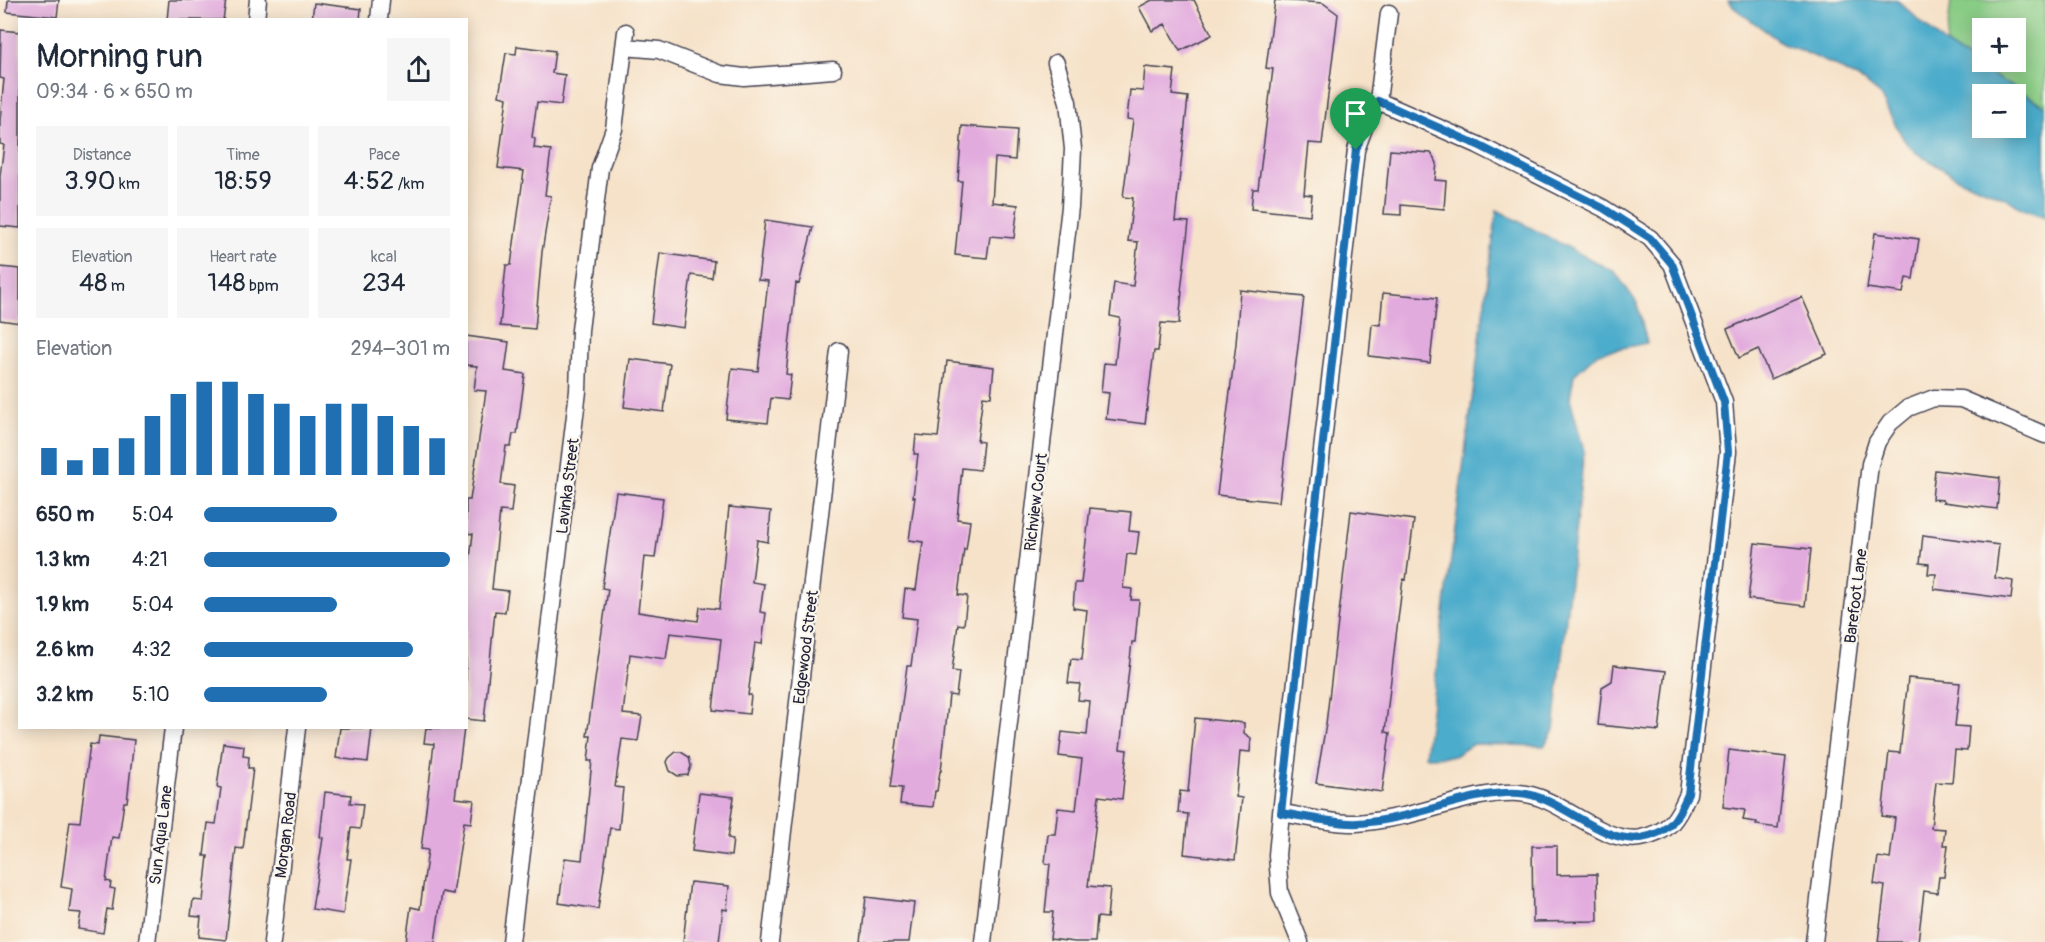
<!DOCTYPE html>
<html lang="en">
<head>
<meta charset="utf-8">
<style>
	:root { --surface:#fff; --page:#f6f6f7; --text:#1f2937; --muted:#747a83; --accent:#1f6fb2 }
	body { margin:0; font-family:Pangolin,sans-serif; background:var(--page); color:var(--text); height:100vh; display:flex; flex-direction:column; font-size:22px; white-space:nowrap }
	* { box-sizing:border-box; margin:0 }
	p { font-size:20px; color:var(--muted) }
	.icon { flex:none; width:33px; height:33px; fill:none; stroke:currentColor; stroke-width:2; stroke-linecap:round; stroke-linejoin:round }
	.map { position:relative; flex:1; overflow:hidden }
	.drawer { position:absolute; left:18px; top:18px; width:450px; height:711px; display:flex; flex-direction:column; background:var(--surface); border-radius:0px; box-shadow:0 3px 15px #0003 }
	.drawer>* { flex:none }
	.fabs { position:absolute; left:1972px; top:18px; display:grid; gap:12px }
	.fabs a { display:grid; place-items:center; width:54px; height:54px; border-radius:0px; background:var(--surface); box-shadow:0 3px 15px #0003; font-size:30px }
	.pin { position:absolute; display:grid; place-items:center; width:51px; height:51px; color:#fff; margin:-62px -26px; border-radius:50% 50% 50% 0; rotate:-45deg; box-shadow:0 0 6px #0007 }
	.pin .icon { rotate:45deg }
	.round { display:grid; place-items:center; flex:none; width:63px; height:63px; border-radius:0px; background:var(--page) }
	.overview { display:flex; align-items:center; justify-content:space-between; height:102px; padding:0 18px }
	h1 { font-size:33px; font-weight:600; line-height:45px }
	.figures { display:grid; grid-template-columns:repeat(3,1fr); gap:9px; height:102px; padding:6px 18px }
	.figures div { display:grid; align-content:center; border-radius:0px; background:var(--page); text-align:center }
	.figures b { font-size:26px; font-weight:600 }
	.figures small { font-size:16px; font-weight:400 }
	.figures p { font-size:16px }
	.chart { height:168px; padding:12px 18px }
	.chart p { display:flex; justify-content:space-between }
	.chart svg { width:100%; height:108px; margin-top:6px; stroke:var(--accent); stroke-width:6 }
	ul { padding:0 18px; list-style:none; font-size:20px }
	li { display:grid; grid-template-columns:96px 72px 1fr; align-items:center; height:45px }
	li i { height:15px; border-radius:8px; background:var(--accent) }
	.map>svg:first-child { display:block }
	.green { fill:#89cc85; stroke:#567760; stroke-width:1.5; fill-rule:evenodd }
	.water { fill:#4caccb; stroke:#376783; stroke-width:1.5; fill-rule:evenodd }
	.building { fill:#e2abde }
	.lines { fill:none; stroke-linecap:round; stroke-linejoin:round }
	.street-casing { stroke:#423f50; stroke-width:19 }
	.street { stroke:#fff; stroke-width:16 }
	.route-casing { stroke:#fff; stroke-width:12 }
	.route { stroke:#1f6fb2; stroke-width:8 }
	.labels { text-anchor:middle; stroke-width:4.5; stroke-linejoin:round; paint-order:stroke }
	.street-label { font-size:16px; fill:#22223b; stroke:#fbf7ec }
</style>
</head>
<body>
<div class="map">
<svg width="2045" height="942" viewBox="0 0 2045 942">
	<rect width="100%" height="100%" fill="#fbf7ec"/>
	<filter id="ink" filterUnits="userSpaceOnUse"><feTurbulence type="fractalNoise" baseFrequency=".0167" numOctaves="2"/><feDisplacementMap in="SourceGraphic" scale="12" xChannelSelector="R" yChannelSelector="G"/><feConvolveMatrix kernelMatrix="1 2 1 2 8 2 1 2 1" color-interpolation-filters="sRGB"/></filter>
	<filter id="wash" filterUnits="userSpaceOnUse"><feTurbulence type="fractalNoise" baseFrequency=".008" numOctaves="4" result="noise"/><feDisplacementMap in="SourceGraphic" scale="24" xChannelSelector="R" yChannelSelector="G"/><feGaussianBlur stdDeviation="1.35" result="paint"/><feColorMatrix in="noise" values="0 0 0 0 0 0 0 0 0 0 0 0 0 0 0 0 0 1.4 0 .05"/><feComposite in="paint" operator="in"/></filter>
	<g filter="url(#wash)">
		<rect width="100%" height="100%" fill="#f6e2c9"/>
		<!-- green -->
		<path class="green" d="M 1951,0 L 2045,0 L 2045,106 L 1992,75 L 1946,45 ZM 1983,28 L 2016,28 L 2016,62 L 1983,62 Z"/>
		<!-- water -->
		<path class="water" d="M 1728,0 L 1897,0 L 1946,45 L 1992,75 L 2045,106 L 2045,217 L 2021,208 L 2006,198 L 1959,179 L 1915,152 L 1904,140 L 1879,94 L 1864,82 L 1833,65 L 1800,50 L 1785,45 L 1737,10 ZM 1983,94 L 2016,94 L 2016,128 L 1983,128 Z
			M 1497,210 L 1615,272 L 1637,303 L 1647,343 L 1598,353 L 1574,375 L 1570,398 L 1584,451 L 1554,730 L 1544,746 L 1473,744 L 1454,756 L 1427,757 L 1425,756 Z"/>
		<g id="blocks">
			<!-- building -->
			<path class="building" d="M 8,0 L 59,0 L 57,17 L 7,12 Z
				M 169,0 L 226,0 L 223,20 L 167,20 Z
				M 1152,0 L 1194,0 L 1212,35 L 1180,51 L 1165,24 L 1152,31 L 1139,7 Z
				M 1275,0 L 1323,3 L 1338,14 L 1322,144 L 1309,143 L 1304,194 L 1312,195 L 1310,215 L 1251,209 L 1253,189 L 1258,189 L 1273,69 L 1266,68 Z
				M 314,3 L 361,9 L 360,20 L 312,20 Z
				M 1,30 L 20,32 L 20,228 L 0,226 L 0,176 L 4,145 L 0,144 L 0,121 L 4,79 L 0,78 Z
				M 517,46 L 555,51 L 552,73 L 565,75 L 561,105 L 537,102 L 532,137 L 535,139 L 534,148 L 551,150 L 545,195 L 551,196 L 542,252 L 535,329 L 500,326 L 506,265 L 511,265 L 524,171 L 498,168 L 507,98 L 499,96 L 506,53 L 516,54 Z
				M 1145,67 L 1175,70 L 1172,95 L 1188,97 L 1175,221 L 1189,222 L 1181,291 L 1182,291 L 1179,324 L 1161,323 L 1158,351 L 1154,351 L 1145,424 L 1106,419 L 1109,393 L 1101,392 L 1104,363 L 1115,364 L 1120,318 L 1110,316 L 1114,283 L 1133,286 L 1138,242 L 1128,241 L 1133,198 L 1123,197 L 1133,120 L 1127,119 L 1130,90 L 1143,91 Z
				M 962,126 L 1017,130 L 1015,160 L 995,158 L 992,202 L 1018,205 L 1014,238 L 990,236 L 987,258 L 955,255 L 962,181 L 958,181 Z
				M 1390,150 L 1431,153 L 1437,163 L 1435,180 L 1446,181 L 1444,209 L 1401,205 L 1401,215 L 1384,214 Z
				M 765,220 L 813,227 L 799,284 L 796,283 L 786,374 L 791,375 L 788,400 L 771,398 L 768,423 L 726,419 L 732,368 L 758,371 L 768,281 L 758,280 Z
				M 1875,233 L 1919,239 L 1913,279 L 1906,278 L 1903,293 L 1867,288 Z
				M 660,253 L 714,261 L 712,278 L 691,275 L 684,328 L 651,323 Z
				M 0,267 L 20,269 L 20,323 L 0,320 Z
				M 1240,290 L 1304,297 L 1279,502 L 1217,495 L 1236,344 Z
				M 1383,293 L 1437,298 L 1430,363 L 1369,356 L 1372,324 L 1380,325 Z
				M 1802,297 L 1827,354 L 1771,379 L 1758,349 L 1739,358 L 1727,329 Z
				M 466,336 L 509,342 L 505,371 L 525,374 L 517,434 L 513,434 L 511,446 L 506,446 L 501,484 L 514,486 L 511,512 L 500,511 L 492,589 L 508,591 L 505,612 L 495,611 L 484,721 L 466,719 L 466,574 L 468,574 L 473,534 L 466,533 L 466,500 L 470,500 L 486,391 L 474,390 L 477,366 L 466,365 Z
				M 630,359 L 670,364 L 664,412 L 624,407 Z
				M 947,361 L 994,367 L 991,397 L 983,396 L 977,441 L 983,442 L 980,470 L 962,468 L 957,519 L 970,521 L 966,550 L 964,549 L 958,595 L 967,596 L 964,625 L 958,624 L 952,671 L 959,672 L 956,696 L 949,695 L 941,771 L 940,771 L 937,791 L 935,791 L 933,807 L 900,804 L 902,788 L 891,787 L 907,666 L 911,666 L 917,619 L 902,617 L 905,589 L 916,590 L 923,542 L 909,540 L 915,497 L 913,497 L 918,454 L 914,454 L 916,435 L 938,437 Z
				M 1935,470 L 2000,478 L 1997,509 L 1943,502 L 1943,500 L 1932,499 Z
				M 616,492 L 663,498 L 655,558 L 644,557 L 638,612 L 698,621 L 700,607 L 719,609 L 729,507 L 771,511 L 768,542 L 757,540 L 752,582 L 764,584 L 760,612 L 766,613 L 762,644 L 755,643 L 748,695 L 751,695 L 749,714 L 713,710 L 721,639 L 670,633 L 666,659 L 630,654 L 623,714 L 642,716 L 638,741 L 622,739 L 615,787 L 623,788 L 619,829 L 610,828 L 598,909 L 559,903 L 565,858 L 582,860 L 592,761 L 588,761 L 591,736 L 587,736 L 608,589 L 602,588 Z
				M 1090,508 L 1131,512 L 1129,531 L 1139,532 L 1136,555 L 1127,554 L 1123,588 L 1132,589 L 1131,600 L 1139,600 L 1135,642 L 1132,642 L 1120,749 L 1127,750 L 1122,799 L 1099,796 L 1088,886 L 1110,888 L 1107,918 L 1097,917 L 1095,942 L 1075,942 L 1050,939 L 1053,912 L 1045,912 L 1050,864 L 1045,863 L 1048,834 L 1055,834 L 1058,808 L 1076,810 L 1082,759 L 1059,756 L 1062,732 L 1087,735 L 1090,701 L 1078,700 L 1080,684 L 1068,683 L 1071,659 L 1082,660 L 1087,610 L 1073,608 L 1075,583 L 1081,583 Z
				M 1351,511 L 1414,520 L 1406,580 L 1403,579 L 1395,644 L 1385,732 L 1390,733 L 1382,792 L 1316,783 L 1326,724 Z
				M 1923,535 L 1999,545 L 1995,578 L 2013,581 L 2011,599 L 1934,589 L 1936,574 L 1928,574 L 1929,564 L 1920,563 Z
				M 1755,543 L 1811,549 L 1805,606 L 1748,599 Z
				M 1614,665 L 1666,671 L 1659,731 L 1598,725 L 1602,687 L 1612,681 Z
				M 1908,678 L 1960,683 L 1955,726 L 1969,727 L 1967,751 L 1955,750 L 1952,783 L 1936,782 L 1931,828 L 1945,829 L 1943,845 L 1948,845 L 1944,877 L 1939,877 L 1937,893 L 1924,891 L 1918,942 L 1878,942 L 1885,886 L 1874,884 L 1878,857 L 1890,859 L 1895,818 L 1882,816 L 1889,752 L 1900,753 Z
				M 1195,718 L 1244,723 L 1244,733 L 1251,738 L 1250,752 L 1240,751 L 1236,797 L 1242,798 L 1235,860 L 1184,854 L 1188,814 L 1178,813 L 1180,791 L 1188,792 Z
				M 340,728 L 372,728 L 368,762 L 336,758 Z
				M 426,728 L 464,728 L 455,798 L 474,800 L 471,823 L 464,822 L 453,894 L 442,892 L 435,942 L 406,942 L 411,907 L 420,909 L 428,850 L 421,849 L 434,744 L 424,743 Z
				M 99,736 L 134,740 L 127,802 L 124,802 L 119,838 L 112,837 L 106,881 L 111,882 L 110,888 L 115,889 L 112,910 L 107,909 L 103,933 L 78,929 L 81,913 L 69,912 L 72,889 L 61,887 L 70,821 L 80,822 L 90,744 L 98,745 Z
				M 223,743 L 244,746 L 243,756 L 249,757 L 248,768 L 253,768 L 243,849 L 236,848 L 226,940 L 199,937 L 201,917 L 191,916 L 193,900 L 203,901 L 208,856 L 204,856 L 208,823 L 216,824 L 221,788 L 217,787 Z
				M 1729,750 L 1786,757 L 1778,828 L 1756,825 L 1757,822 L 1743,820 L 1745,810 L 1723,807 Z
				M 676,752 L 681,752 L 689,757 L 691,766 L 688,775 L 678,776 L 670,771 L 667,762 L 669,758 Z
				M 325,792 L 351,795 L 350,803 L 363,804 L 360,829 L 351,828 L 347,859 L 351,859 L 343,914 L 312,909 L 323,838 L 320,837 Z
				M 699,793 L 734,797 L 728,838 L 733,839 L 731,856 L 692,851 Z
				M 1532,846 L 1557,846 L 1557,875 L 1597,874 L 1598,921 L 1533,922 Z
				M 690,882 L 729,886 L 727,910 L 723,909 L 719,942 L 683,942 Z
				M 866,897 L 914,903 L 909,942 L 861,942 Z"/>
		</g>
	</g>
	<g filter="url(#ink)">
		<use href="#blocks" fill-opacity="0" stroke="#423f50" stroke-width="1.5"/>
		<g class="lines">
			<!-- street casing -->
			<g class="street-casing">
				<path id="street" d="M 256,20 L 258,0
					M 379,20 L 381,0
					M 624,47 L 659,50 L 720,74 L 744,77 L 833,70
					M 1281,813 C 1303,816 1326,822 1349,823 C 1365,824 1386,819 1403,816 C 1441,808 1479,791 1519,793 C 1559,795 1602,845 1641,838 C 1670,832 1677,819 1688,794 L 1728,452 L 1724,402 L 1672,264 L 1650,238 L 1603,208 L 1478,145 L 1378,101
					M 147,942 L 173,728
					M 272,942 L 297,728
					M 511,942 L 578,391 L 580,330 L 600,168 L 614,129 L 626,32
					M 770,942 L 839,351
					M 983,942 L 1070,207 L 1073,149 L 1068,102 L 1056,63
					M 1300,942 L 1280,893 L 1277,855 L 1281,813 L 1356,150 L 1366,123 L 1378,101 L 1389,13
					M 1814,942 L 1870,464 L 1877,442 L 1890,423 L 1908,408 L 1934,398 L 1961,399 L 2045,435"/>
			</g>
			<!-- street -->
			<use href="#street" class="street"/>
		</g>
	</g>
	<g class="lines" filter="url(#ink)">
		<!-- route casing -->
		<g class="route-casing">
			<path id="route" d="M 1378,101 L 1478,145 L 1603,208 L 1650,238 L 1672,264 L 1724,402 L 1728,452 L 1688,794 C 1677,819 1670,833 1641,838 C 1602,845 1559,795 1519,793 C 1479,791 1441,808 1403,816 C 1386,820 1365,824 1349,823 C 1326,822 1303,816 1281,813 L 1356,150 L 1366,123 Z"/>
		</g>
		<!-- route -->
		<use href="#route" class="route"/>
	</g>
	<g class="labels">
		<!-- street labels -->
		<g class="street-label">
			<text transform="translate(567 486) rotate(-83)" y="6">Lavinka Street</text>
			<text transform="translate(1035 502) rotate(-83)" y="6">Richview Court</text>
			<text transform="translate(1855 596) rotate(-83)" y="6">Barefoot Lane</text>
			<text transform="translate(805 647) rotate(-83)" y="6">Edgewood Street</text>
			<text transform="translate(160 835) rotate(-83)" y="6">Sun Aqua Lane</text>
			<text transform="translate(285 835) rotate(-83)" y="6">Morgan Road</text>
		</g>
	</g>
</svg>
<div class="fabs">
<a>+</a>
<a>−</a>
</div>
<div class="pin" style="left:1356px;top:150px;background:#1e9e55"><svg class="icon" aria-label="arrive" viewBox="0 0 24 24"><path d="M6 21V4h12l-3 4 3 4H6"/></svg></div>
<section class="drawer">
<div class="overview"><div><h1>Morning run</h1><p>09:34 · 6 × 650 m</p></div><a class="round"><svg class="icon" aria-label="share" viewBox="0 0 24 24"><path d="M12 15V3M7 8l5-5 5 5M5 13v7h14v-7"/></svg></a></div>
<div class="figures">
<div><p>Distance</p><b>3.90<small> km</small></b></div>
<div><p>Time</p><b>18:59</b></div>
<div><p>Pace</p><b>4:52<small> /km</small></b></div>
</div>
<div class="figures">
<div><p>Elevation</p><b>48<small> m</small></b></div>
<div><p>Heart rate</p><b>148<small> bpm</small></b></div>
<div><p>kcal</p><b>234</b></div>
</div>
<div class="chart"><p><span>Elevation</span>294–301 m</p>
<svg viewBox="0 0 160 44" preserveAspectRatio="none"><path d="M5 44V33M15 44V38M25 44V33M35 44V29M45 44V20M55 44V11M65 44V6M75 44V6M85 44V11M95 44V15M105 44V20M115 44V15M125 44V15M135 44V20M145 44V24M155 44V29"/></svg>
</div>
<ul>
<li><b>650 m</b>5:04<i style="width:54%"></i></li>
<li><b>1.3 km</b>4:21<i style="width:100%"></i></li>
<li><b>1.9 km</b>5:04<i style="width:54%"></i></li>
<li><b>2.6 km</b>4:32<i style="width:85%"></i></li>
<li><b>3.2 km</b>5:10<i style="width:50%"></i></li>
</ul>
</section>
</div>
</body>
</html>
